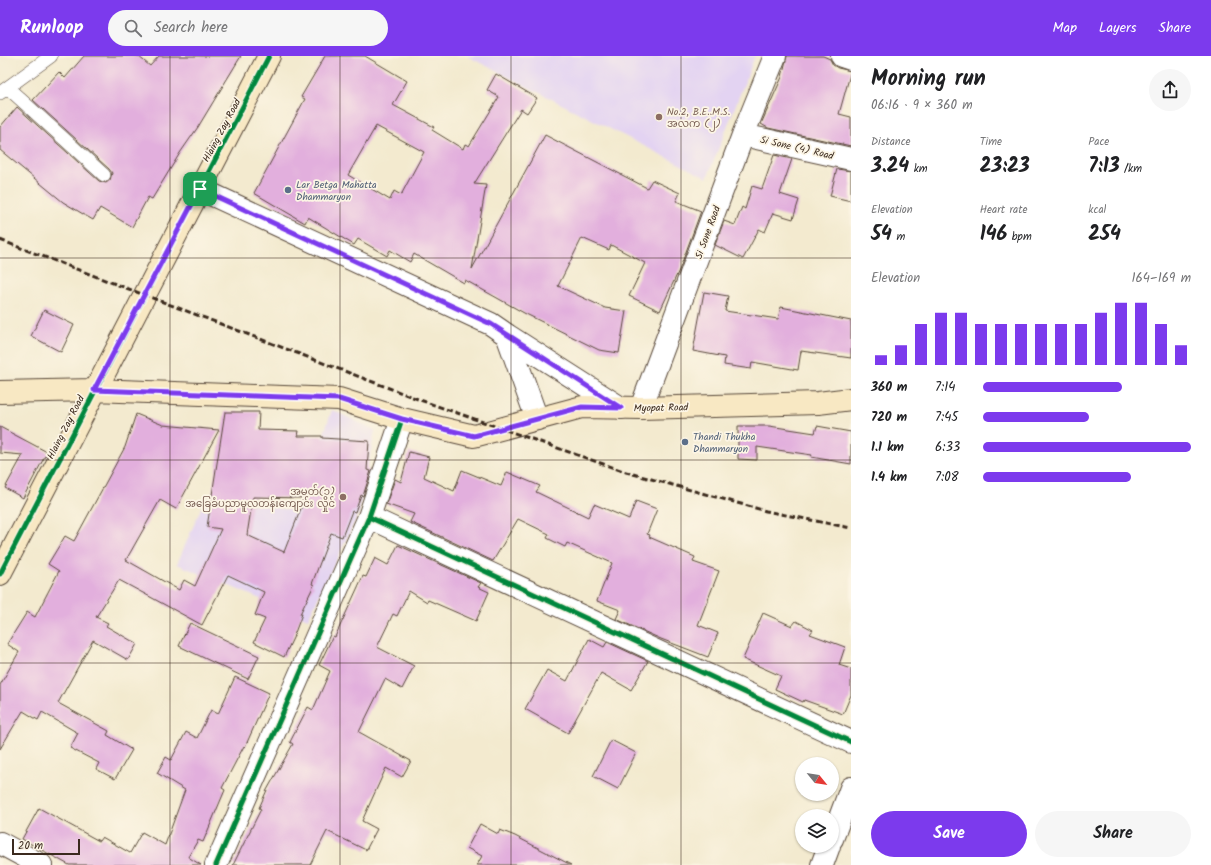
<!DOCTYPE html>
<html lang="en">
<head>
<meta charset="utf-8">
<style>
	:root { --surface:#fff; --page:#f6f6f6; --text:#202124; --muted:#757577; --accent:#7c3aed }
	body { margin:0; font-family:Kalam,"Noto Sans Myanmar",sans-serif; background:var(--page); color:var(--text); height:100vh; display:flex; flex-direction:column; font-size:15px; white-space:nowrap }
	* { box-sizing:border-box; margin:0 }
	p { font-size:13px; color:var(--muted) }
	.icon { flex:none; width:22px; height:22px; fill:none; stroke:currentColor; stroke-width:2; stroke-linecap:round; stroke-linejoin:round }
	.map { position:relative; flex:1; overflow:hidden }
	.details { display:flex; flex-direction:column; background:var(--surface); width:360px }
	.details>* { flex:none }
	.needle { width:26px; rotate:120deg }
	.buttons { position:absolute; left:795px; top:701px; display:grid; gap:8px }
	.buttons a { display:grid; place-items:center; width:44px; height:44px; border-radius:50%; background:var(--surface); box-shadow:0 1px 3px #0004; font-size:20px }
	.scale { position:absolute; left:12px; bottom:10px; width:68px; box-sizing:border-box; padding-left:4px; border:2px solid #3b2a1e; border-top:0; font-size:11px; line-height:14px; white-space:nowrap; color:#3b2a1e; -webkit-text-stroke:3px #fcf5e5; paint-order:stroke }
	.pin { position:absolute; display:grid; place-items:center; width:34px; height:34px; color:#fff; margin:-17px; border-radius:8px; box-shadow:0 2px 6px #0006 }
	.round { display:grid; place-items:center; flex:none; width:42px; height:42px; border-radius:21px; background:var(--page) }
	.summary { display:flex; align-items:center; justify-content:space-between; height:68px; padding:0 20px }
	h1 { font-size:22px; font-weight:800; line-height:30px }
	.stats { display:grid; grid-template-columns:repeat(3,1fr); gap:6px; height:68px; padding:4px 20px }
	.stats div { display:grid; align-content:center }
	.stats b { font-size:20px; font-weight:800 }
	.stats small { font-size:11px; font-weight:400 }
	.stats p { font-size:11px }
	.chart { height:112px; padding:8px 20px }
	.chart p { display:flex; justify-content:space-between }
	.chart svg { width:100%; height:72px; margin-top:4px; stroke:var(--accent); stroke-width:6 }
	.cta { display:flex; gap:8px; margin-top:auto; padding:8px 20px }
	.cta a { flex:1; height:46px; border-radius:24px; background:var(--accent); color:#fff; font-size:16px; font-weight:800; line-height:46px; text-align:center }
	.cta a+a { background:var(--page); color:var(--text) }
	ul { padding:0 20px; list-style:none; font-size:13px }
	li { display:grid; grid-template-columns:64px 48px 1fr; align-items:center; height:30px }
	li i { height:10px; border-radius:5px; background:var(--accent) }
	header { display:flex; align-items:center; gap:24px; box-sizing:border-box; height:56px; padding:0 20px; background:var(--accent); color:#fff }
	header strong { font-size:19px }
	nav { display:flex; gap:22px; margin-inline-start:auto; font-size:14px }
	.search { width:280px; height:36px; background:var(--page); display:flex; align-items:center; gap:10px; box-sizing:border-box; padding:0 14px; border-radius:22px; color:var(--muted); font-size:15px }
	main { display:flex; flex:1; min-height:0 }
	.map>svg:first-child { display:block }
	.built { fill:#e3d3f2 }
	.building { fill:#e2afdd; fill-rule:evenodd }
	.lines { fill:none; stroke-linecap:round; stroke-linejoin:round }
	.lane-casing { stroke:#574739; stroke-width:14 }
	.street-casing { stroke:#574739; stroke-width:24 }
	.secondary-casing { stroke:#574739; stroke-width:24 }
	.lane { stroke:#fff; stroke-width:13 }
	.street { stroke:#fff; stroke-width:22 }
	.secondary { stroke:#f8e8c3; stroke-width:22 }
	.rail { stroke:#3b2a1e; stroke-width:3; stroke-dasharray:6 3; stroke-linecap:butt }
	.cycleway-casing { stroke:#fcf5e5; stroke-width:8 }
	.cycleway { stroke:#00873e; stroke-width:5 }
	.route-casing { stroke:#fff; stroke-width:8 }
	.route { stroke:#7c3aed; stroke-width:5 }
	.grid { fill:none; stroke:#3b2a1e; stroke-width:1; stroke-opacity:0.55 }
	.education-dot { fill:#8d6e63; stroke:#fcf5e5; stroke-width:1.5 }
	.service-dot { fill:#5c6f8a; stroke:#fcf5e5; stroke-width:1.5 }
	.labels { text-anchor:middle; stroke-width:3.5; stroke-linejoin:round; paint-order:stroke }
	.education-label { font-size:10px; fill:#785e54; stroke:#fcf5e5; text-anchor:start }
	.street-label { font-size:10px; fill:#3b2a1e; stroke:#fcf5e5 }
	.service-label { font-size:10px; fill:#4e5e75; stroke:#fcf5e5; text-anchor:start }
</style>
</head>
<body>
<header>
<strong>Runloop</strong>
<div class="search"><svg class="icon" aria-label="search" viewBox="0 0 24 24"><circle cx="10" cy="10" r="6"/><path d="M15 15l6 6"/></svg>Search here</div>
<nav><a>Map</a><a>Layers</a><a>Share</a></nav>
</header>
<main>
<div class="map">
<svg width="851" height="809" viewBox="0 0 851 809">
	<rect width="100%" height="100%" fill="#fcf5e5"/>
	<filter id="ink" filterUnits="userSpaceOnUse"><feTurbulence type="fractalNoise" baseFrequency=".025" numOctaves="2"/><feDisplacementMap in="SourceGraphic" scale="8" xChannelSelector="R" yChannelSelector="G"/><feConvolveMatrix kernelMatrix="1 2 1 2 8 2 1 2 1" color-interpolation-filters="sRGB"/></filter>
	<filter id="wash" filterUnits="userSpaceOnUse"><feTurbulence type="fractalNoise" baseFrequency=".012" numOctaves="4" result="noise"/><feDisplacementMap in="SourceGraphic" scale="16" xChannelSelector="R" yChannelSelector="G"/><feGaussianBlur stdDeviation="0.9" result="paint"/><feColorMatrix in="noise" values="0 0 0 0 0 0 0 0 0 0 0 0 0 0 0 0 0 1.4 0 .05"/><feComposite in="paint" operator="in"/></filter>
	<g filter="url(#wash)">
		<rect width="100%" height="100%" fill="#f3eacf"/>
		<!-- built -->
		<path class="built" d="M 467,0 L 755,0 L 707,122 Z
			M 332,354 L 375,374 L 359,457 L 308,563 L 177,508 L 206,441 L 297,455 Z"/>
		<g id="blocks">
			<!-- building -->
			<path class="building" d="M 84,0 L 138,0 L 150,10 L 159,0 L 241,0 L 198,71 L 180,97 L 152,143 L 148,141 L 132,171 L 100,152 L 93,164 L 63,146 L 0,94 L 0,71 L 17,51 L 99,125 L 106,127 L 110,124 L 112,117 L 109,113 L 33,44 L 59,16 L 65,22 Z
				M 325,0 L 365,0 L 407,25 L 393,49 L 434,71 L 432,74 L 463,93 L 465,88 L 469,90 L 499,41 L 487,34 L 496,18 L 537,42 L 527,57 L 521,53 L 474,128 L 486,129 L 472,213 L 545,79 L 647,132 L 652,124 L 680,137 L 676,145 L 701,155 L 680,212 L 660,255 L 629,240 L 645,207 L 611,189 L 609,194 L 582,182 L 558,230 L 605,252 L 626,255 L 619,297 L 599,294 L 524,257 L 465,224 L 464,227 L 414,198 L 410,206 L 390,194 L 387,200 L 358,183 L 354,189 L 308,161 L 305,167 L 254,137 L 305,43 L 301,41 ZM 376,70 L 424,96 L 401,139 L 394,135 L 390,144 L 348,119 Z
				M 787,0 L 823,0 L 830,3 L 833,9 L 838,12 L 851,15 L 839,58 L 851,61 L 851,90 L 768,72 L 761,68 L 782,21 Z
				M 774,99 L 792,103 L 780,138 L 799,144 L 793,163 L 773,157 L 765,176 L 759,173 L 743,203 L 715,189 L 724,165 L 735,169 L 742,151 L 745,153 L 752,130 L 762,133 Z
				M 837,113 L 851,115 L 851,145 L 830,140 Z
				M 704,236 L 728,240 L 725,255 L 778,263 L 781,251 L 851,265 L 851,302 L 801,295 L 798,314 L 752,306 L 751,313 L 724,309 L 725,301 L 693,295 Z
				M 44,254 L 74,269 L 61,296 L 31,280 Z
				M 225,356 L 259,356 L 258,374 L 299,375 L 298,380 L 322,380 L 322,382 L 369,385 L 367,414 L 371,415 L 363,440 L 361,439 L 355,456 L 352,455 L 342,481 L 331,477 L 312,528 L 314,529 L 300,558 L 302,558 L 293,582 L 284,601 L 254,586 L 265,563 L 255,559 L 264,536 L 228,519 L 202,569 L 119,524 L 96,561 L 108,567 L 106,570 L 137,588 L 128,604 L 93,584 L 58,647 L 109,675 L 107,679 L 132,694 L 115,723 L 96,713 L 99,707 L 70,692 L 78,677 L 42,656 L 38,664 L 23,655 L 0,693 L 0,629 L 19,596 L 7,588 L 27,556 L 35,561 L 59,515 L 48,508 L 65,480 L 74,485 L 125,391 L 136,358 L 163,369 L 219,374 L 176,453 L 160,444 L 126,504 L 179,534 L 184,524 L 195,530 L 221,473 L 207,471 ZM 253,441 L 305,442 L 284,496 L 247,479 Z
				M 738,370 L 769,370 L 815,377 L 817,370 L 851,376 L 851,408 L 811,401 L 812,399 L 757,391 L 757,404 L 738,403 Z
				M 0,371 L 49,397 L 47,401 L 45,400 L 23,442 L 5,432 L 23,399 L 0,397 Z
				M 409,396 L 429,401 L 424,421 L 454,435 L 462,414 L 501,430 L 507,416 L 540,430 L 536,436 L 588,461 L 594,448 L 629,463 L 636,445 L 657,453 L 647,478 L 650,479 L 649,481 L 695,501 L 693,506 L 719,515 L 698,569 L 718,577 L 708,601 L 661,583 L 616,563 L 620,554 L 597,545 L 612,507 L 567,487 L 565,491 L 547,482 L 549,478 L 518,463 L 493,505 L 410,466 L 414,458 L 386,448 L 395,423 L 401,426 Z
				M 398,489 L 481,527 L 478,531 L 489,536 L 476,565 L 428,544 L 427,546 L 409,535 L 397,560 L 393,558 L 377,591 L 414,610 L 402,633 L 385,623 L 359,676 L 411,705 L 402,721 L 386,712 L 362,765 L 377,773 L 366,794 L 327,775 L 310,809 L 233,809 L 261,753 L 259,752 L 267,734 L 293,688 L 290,686 L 308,651 L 313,654 L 330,615 L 319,609 L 333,580 L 335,581 L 363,520 L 366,521 L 375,502 L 388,509 Z
				M 763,557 L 792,570 L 796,565 L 813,574 L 810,578 L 845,591 L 839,609 L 851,613 L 851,639 L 843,658 L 804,644 L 803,646 L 775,633 L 781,620 L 743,603 Z
				M 190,567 L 259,600 L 248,623 L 179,590 Z
				M 589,583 L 604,591 L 607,586 L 648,605 L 631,634 L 601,617 L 568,677 L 525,653 L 547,614 L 567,625 Z
				M 235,621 L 269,637 L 245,691 L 244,690 L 222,732 L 225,734 L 203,786 L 198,784 L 188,801 L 201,809 L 69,809 L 22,783 L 39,752 L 99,785 L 102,781 L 130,797 L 142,776 L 165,789 L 185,734 L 157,717 L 166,701 L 171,704 L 186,676 L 197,682 L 211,654 L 218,658 Z
				M 611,684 L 636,697 L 618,733 L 593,720 Z
				M 480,768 L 498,778 L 500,774 L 515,780 L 571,809 L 477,809 L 482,800 L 467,792 Z"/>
		</g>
	</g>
	<g filter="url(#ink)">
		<use href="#blocks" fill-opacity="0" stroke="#574739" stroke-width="1"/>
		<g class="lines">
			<!-- lane casing -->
			<g class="lane-casing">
				<path id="lane" d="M 8,32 L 104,119
					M 0,37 L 51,0"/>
			</g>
			<!-- street casing -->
			<g class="street-casing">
				<path id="street" d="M 842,0 L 851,3
					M 743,79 L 851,103
					M 200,133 L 491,268 L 507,279 L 537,363
					M 507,279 L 621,352
					M 641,352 L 743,79 L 775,0
					M 369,461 L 851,686
					M 832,783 L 851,732
					M 0,787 L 41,809
					M 216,809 L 369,461 L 402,363
					M 822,809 L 829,790"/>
			</g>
			<!-- secondary casing -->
			<g class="secondary-casing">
				<path id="secondary" d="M 0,336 L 94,334 L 339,343 L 402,363 L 474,380 L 582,351 L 641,352 L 818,347 L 851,343
					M 0,518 L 269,0"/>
			</g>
			<!-- lane -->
			<use href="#lane" class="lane"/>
			<!-- street -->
			<use href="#street" class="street"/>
			<!-- secondary -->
			<use href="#secondary" class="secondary"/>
			<!-- rail -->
			<path class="rail" d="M 0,184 L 423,345 L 626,416 L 766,455 L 851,472"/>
			<!-- cycleway casing -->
			<g class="cycleway-casing">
				<path id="cycleway" d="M 369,461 L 851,686
					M 0,518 L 269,0
					M 216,809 L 369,461 L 402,363"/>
			</g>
			<!-- cycleway -->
			<use href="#cycleway" class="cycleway"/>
		</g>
	</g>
	<g class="lines" filter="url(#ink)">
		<!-- route casing -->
		<g class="route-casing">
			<path id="route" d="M 200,133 L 491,268 L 621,352 L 582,351 L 474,380 L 402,363 L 339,343 L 94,334 Z"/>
		</g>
		<!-- route -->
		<use href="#route" class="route"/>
	</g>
	<!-- grid -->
	<path class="grid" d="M 170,0 L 170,809M 340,0 L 340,809M 511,0 L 511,809M 681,0 L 681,809M 0,202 L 851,202M 0,404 L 851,404M 0,607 L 851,607"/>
	<!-- markers -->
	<g class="education-dot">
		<circle cx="659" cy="61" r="4"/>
		<circle cx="343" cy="441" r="4"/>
	</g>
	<g class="service-dot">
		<circle cx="288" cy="134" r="4"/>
		<circle cx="685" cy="386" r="4"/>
	</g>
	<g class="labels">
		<!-- education labels -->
		<g class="education-label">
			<text x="667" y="59">No.2, B.E..M.S.<tspan x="667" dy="12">အလက (၂)</tspan></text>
			<text x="335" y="439" text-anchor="end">အမှတ်(၁)<tspan x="335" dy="12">အခြေခံပညာမူလတန်းကျောင်း လှိုင်</tspan></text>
		</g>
		<!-- street labels -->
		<g class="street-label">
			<text transform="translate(221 74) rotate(-62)" y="4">Hlaing Zay Road</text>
			<text transform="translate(797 91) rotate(13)" y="4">Si Sone (4) Road</text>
			<text transform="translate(707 176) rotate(-70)" y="4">Si Sone Road</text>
			<text transform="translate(661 351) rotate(-1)" y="4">Myopat Road</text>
			<text transform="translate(65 371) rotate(-63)" y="4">Hlaing Zay Road</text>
		</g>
		<!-- service labels -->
		<g class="service-label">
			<text x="296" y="132">Lar Betga Mahatta<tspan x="296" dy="12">Dhammaryon</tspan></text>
			<text x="693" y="384">Thandi Thukha<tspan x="693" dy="12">Dhammaryon</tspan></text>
		</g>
	</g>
</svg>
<div class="buttons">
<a><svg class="needle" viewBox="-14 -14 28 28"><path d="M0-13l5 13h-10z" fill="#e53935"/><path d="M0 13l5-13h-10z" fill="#757577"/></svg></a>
<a><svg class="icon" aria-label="layers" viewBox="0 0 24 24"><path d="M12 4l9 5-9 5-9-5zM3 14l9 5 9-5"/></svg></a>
</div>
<div class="scale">20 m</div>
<div class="pin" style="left:200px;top:133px;background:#1e9e55"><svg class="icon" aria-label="arrive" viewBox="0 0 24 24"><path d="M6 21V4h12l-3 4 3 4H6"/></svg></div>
</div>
<section class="details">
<div class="summary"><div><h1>Morning run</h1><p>06:16 · 9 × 360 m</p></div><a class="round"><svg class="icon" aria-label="share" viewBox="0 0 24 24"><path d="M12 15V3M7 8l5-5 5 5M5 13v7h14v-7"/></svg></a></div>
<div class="stats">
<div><p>Distance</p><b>3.24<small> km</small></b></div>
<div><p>Time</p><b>23:23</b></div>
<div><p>Pace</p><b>7:13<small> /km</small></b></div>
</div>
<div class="stats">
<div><p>Elevation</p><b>54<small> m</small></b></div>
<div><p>Heart rate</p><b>146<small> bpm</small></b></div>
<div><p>kcal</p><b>254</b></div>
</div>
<div class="chart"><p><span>Elevation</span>164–169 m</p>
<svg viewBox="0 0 160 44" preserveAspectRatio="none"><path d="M5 44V38M15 44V32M25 44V19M35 44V12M45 44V12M55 44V19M65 44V19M75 44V19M85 44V19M95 44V19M105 44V19M115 44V12M125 44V6M135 44V6M145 44V19M155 44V32"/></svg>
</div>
<ul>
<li><b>360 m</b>7:14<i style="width:67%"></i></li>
<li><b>720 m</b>7:45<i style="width:51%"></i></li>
<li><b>1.1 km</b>6:33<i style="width:100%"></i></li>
<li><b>1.4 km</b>7:08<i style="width:71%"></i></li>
</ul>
<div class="cta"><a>Save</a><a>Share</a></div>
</section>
</main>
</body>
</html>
